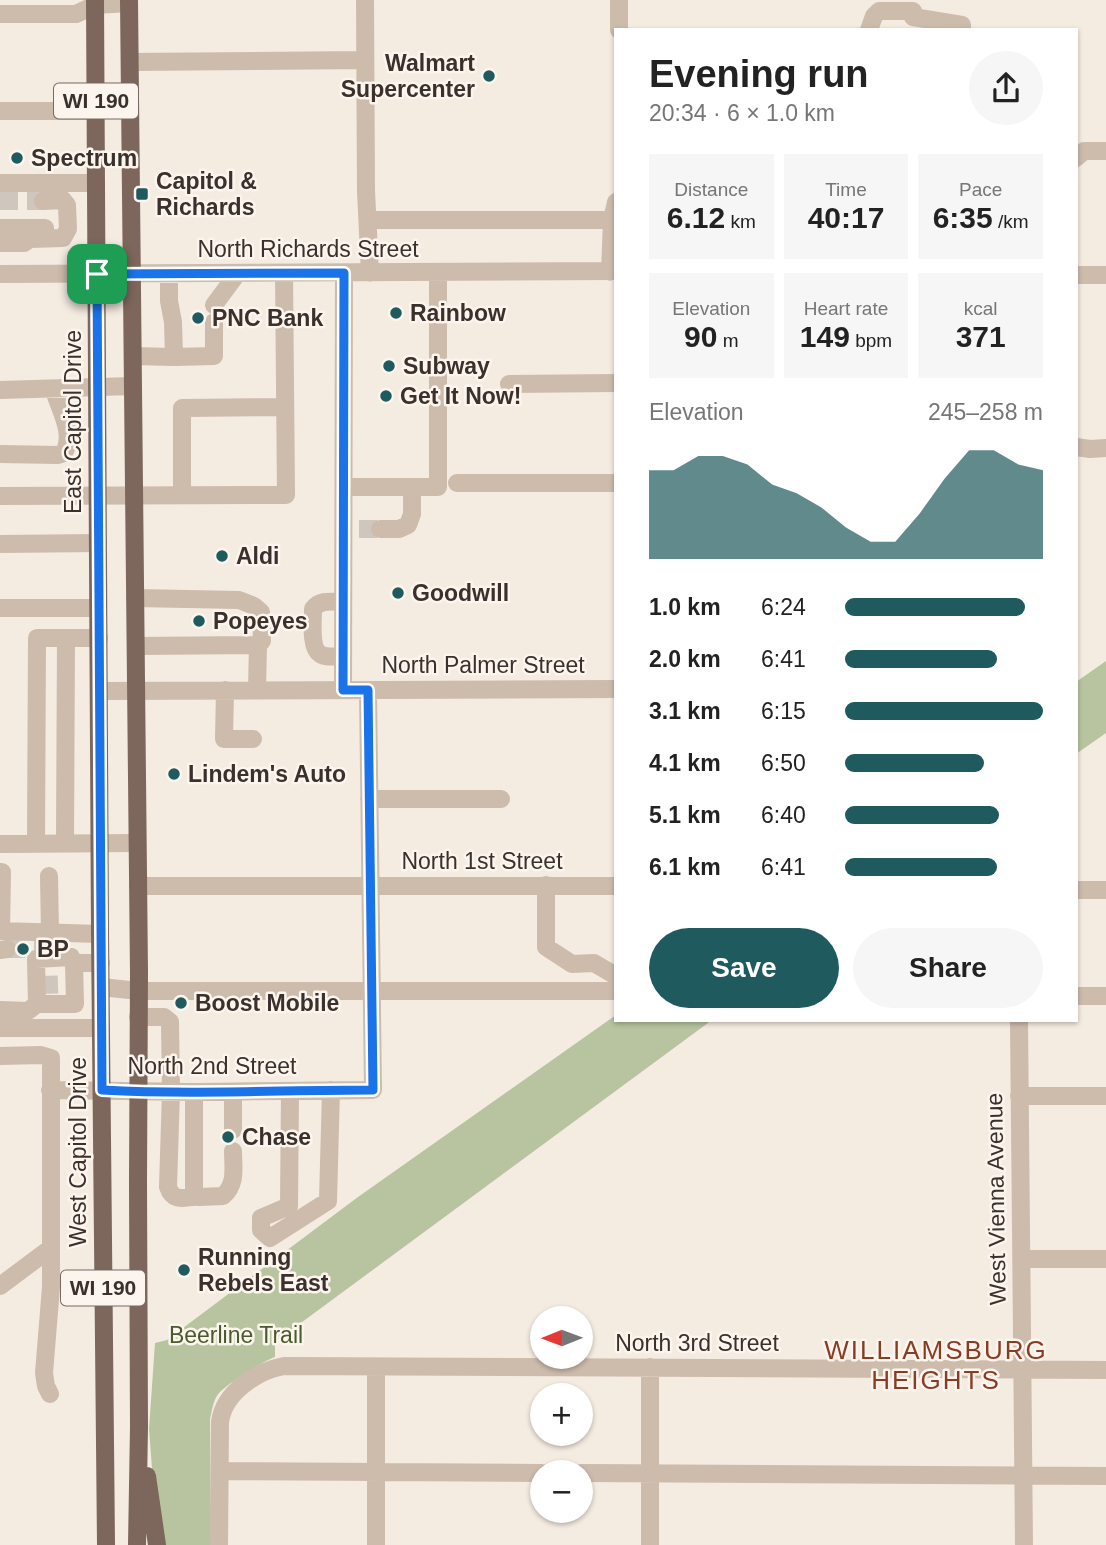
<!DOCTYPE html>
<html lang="en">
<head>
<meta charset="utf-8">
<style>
	:root { --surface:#fff; --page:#f6f6f6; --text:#222; --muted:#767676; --accent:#1f5a5e }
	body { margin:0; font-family:Arial,sans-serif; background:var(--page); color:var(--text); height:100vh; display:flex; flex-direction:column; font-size:26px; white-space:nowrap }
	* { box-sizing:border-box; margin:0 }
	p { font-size:23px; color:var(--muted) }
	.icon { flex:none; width:38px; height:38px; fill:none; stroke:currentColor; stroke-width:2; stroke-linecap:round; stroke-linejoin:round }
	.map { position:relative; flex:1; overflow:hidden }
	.details { position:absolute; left:614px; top:28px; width:464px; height:994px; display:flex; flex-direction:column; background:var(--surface); border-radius:0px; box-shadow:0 2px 5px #0004 }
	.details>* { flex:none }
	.needle { width:46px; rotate:269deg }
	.controls { position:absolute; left:530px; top:1306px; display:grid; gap:14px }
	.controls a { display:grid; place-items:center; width:63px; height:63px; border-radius:50%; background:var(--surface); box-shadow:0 2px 5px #0004; font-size:35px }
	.pin { position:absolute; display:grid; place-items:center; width:60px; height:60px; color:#fff; margin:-30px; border-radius:14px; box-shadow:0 4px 10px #0006 }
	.round { display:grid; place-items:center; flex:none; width:74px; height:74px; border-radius:37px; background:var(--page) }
	.summary { display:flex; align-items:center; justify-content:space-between; height:119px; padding:0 35px }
	h1 { font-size:38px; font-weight:800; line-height:52px }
	.stats { display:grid; grid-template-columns:repeat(3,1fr); gap:10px; height:119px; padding:7px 35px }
	.stats div { display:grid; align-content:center; border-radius:0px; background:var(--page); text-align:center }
	.stats b { font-size:30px; font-weight:800 }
	.stats small { font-size:19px; font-weight:400 }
	.stats p { font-size:19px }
	.chart { height:196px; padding:14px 35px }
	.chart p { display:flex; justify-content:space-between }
	.chart svg { width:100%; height:126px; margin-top:7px; fill:var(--accent); opacity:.7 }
	.primary-button { display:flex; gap:14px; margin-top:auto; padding:14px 35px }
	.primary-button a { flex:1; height:80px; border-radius:42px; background:var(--accent); color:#fff; font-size:28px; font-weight:800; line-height:80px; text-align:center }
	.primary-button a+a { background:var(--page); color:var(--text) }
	ul { padding:0 35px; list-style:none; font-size:23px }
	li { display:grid; grid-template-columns:112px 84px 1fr; align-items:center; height:52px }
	li i { height:18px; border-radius:9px; background:var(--accent) }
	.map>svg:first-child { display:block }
	.green { fill:#b8c4a0 }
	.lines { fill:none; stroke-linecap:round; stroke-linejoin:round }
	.minor-tunnel { stroke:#cfc6bd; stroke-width:18; stroke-dasharray:18 9; stroke-linecap:butt }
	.minor { stroke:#cdbbac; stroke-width:18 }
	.major { stroke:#7d675c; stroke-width:18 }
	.route-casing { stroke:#fff; stroke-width:14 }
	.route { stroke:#1a73e8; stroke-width:9 }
	.poi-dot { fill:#1f5a5e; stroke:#fbf5ee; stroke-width:2.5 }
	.labels { text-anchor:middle; stroke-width:5; stroke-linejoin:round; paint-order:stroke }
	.shield { fill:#fbf5ee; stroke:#756b66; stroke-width:2 }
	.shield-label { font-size:21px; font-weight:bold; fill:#3b302b }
	.poi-label { font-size:23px; font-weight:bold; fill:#3b302b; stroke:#fbf5ee; text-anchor:start }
	.street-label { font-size:23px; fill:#3b302b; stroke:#fbf5ee }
	.park-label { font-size:23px; fill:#4a5a2e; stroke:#fbf5ee }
	.quarter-label { font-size:26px; letter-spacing:2px; fill:#8c3b22; stroke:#fbf5ee }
</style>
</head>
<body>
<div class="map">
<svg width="1106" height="1545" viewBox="0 0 1106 1545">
	<rect width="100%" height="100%" fill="#f4ebe1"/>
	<!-- green -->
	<path class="green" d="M 1106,661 L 1106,733 L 1076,754 L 1076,682 Z
		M 616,1015 L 616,1020 L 712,1020 L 275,1342 L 275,1357 C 261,1362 229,1383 219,1393 C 213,1400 212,1411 210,1419 L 211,1545 L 163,1545 L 153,1481 L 149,1429 L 155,1343 L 167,1340 L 358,1197 Z"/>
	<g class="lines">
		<!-- minor-tunnel -->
		<path class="minor-tunnel" d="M 0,201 L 43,201
			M 359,529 L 380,529
			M 7,949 L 39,949
			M 40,985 L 71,984"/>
		<!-- minor -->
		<path class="minor" d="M 365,0 L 366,191 L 370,273
			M 619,0 L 619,30
			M 0,14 L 76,14 L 95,5 L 129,3
			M 913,17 L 962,25 L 962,30
			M 869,30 L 874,16 L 879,11 L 913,11
			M 130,62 L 365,60
			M 0,111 L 96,111
			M 1076,158 L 1084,151 L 1106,151
			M 0,183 L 96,183
			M 368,220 L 612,220 L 610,272
			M 612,220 L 616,202
			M 0,228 L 45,228
			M 0,243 L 24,243 L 30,239 L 63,238 L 68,229 L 67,205 L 63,200 L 43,201
			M 0,274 L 616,271
			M 1076,275 L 1106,275
			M 214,305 L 237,274
			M 133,356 L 174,357 L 173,322 L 169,301 L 169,274
			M 174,357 L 214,356 L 214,322
			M 509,384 L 616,383
			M 0,390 L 133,386
			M 1076,447 L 1090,449 L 1106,448
			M 0,454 L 58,455 L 64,453 C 75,433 59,409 54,390
			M 457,483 L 616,483
			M 344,487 L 438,487 L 438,272
			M 182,495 L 182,408 L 285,407
			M 0,496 L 286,495 L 284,273
			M 380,529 L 399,529 L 408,525 L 412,514 L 412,487
			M 0,544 L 98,543
			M 135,598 L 239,600 L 254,606 L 261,612 L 262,641 L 258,645 L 136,646
			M 0,608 L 98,608
			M 343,656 C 337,656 326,658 320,654 C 310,648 313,620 313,609 C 320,599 333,602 343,602
			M 225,690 L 224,739 L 253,739
			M 257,690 L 258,645
			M 343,690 L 344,273
			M 99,691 L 616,689
			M 369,799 L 501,799
			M 65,843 L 66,638
			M 0,844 L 137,843
			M 36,844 L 37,638 L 99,638
			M 0,872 L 2,872 L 1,931 L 100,934
			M 49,876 L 50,933
			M 546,885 L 546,947 L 572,964 L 594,963 L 616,976
			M 138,886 L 616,886
			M 1076,890 L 1106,890
			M 0,950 L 7,949
			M 74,963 L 75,1004 L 37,1004 L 36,959 L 71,957 L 74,963 L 101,963
			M 101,987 L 139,991 L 616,991
			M 1076,996 L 1106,996
			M 0,1010 L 28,1011 L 37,1004
			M 138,1017 L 164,1017 L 170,1022 L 171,1092 L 168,1187 C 174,1205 188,1195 200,1197 L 223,1196 C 237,1184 233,1167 233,1151
			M 1019,1020 L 1024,1545
			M 0,1028 L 101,1028
			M 0,1056 L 41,1055 L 51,1058 L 51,1287 L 44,1373 L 46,1386 L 50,1394
			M 50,1090 L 199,1092 L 373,1090 L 368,690
			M 290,1091 L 289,1206 L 261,1218 L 261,1230 L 270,1238 L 328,1201 L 331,1090
			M 194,1092 L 194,1192 L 197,1196
			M 233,1092 L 233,1130
			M 1019,1096 L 1106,1096
			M 1022,1259 L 1106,1259
			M 0,1286 L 51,1248
			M 376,1367 L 376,1545
			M 650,1367 L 650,1545
			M 220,1471 L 542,1473
			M 581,1473 L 1106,1476
			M 219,1545 L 220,1422 C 224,1392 257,1371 284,1366 L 1106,1370"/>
		<!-- major -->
		<path class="major" d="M 95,0 L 100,934 L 106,1545
			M 129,0 L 139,972 L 138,1182 L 139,1427 L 137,1545
			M 147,1476 L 157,1545"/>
	</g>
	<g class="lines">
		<!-- route casing -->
		<g class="route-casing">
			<path id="route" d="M 344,273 L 343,690 L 368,690 L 373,1090 C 283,1090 192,1095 102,1090 L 97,274 Z"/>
		</g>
		<!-- route -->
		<use href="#route" class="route"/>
	</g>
	<!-- markers -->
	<g class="poi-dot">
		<circle cx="489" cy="76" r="7"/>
		<circle cx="17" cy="158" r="7"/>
		<rect x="135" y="187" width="14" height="14" rx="3.5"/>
		<circle cx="396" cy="313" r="7"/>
		<circle cx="198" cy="318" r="7"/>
		<circle cx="389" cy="366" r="7"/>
		<circle cx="386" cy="396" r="7"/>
		<circle cx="222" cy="556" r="7"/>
		<circle cx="398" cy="593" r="7"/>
		<circle cx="199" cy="621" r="7"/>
		<circle cx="174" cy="774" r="7"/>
		<circle cx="23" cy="949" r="7"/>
		<circle cx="181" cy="1003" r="7"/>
		<circle cx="228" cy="1137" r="7"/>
		<circle cx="184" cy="1270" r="7"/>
	</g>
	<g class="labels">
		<!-- shield labels -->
		<g class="shield">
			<rect x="54" y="83.5" width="84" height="35" rx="5"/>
			<rect x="61" y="1270.5" width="84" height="35" rx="5"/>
		</g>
		<g class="shield-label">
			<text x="96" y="108">WI 190</text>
			<text x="103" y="1295">WI 190</text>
		</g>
		<!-- poi labels -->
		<g class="poi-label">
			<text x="475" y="71" text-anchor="end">Walmart<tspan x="475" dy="26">Supercenter</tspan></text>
			<text x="31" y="166">Spectrum</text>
			<text x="156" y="189">Capitol &amp;<tspan x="156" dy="26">Richards</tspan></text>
			<text x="410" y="321">Rainbow</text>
			<text x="212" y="326">PNC Bank</text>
			<text x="403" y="374">Subway</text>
			<text x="400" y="404">Get It Now!</text>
			<text x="236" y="564">Aldi</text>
			<text x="412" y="601">Goodwill</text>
			<text x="213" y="629">Popeyes</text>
			<text x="188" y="782">Lindem's Auto</text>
			<text x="37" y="957">BP</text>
			<text x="195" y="1011">Boost Mobile</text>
			<text x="242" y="1145">Chase</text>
			<text x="198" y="1265">Running<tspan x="198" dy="26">Rebels East</tspan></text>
		</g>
		<!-- street labels -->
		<g class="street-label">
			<text x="308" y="257">North Richards Street</text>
			<text transform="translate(73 422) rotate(-90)" y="8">East Capitol Drive</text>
			<text x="483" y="673">North Palmer Street</text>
			<text x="482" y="869">North 1st Street</text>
			<text x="212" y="1074">North 2nd Street</text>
			<text transform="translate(78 1152) rotate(-90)" y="8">West Capitol Drive</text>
			<text transform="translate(996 1199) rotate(-91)" y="8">West Vienna Avenue</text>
			<text x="697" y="1351">North 3rd Street</text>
		</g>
		<!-- park labels -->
		<g class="park-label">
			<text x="236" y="1343">Beerline Trail</text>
		</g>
		<!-- quarter labels -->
		<g class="quarter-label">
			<text x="936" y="1359">WILLIAMSBURG<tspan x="936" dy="30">HEIGHTS</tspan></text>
		</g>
	</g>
</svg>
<div class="controls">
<a><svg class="needle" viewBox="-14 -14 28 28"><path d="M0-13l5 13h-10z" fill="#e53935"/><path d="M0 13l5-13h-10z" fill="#767676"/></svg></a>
<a>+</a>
<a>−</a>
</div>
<div class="pin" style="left:97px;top:274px;background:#1e9e55"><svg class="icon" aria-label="arrive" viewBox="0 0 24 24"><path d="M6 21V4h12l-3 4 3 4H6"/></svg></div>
<section class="details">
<div class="summary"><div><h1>Evening run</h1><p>20:34 · 6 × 1.0 km</p></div><a class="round"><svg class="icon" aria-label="share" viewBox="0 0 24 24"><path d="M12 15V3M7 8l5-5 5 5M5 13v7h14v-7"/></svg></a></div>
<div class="stats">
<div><p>Distance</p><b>6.12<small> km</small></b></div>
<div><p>Time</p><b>40:17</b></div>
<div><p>Pace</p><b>6:35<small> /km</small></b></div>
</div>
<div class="stats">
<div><p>Elevation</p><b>90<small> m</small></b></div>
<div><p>Heart rate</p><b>149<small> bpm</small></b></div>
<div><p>kcal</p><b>371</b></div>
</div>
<div class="chart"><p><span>Elevation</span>245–258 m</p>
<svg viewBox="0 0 160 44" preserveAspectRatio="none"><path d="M0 44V13L10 13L20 8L30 8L40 11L50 18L60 21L70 26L80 33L90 38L100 38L110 28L120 16L130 6L140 6L150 11L160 13V44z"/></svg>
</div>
<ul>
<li><b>1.0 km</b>6:24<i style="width:91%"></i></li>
<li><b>2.0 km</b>6:41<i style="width:77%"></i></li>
<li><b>3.1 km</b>6:15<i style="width:100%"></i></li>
<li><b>4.1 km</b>6:50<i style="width:70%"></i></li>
<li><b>5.1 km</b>6:40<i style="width:78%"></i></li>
<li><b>6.1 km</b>6:41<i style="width:77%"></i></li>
</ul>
<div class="primary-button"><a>Save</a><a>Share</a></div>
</section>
</div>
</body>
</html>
